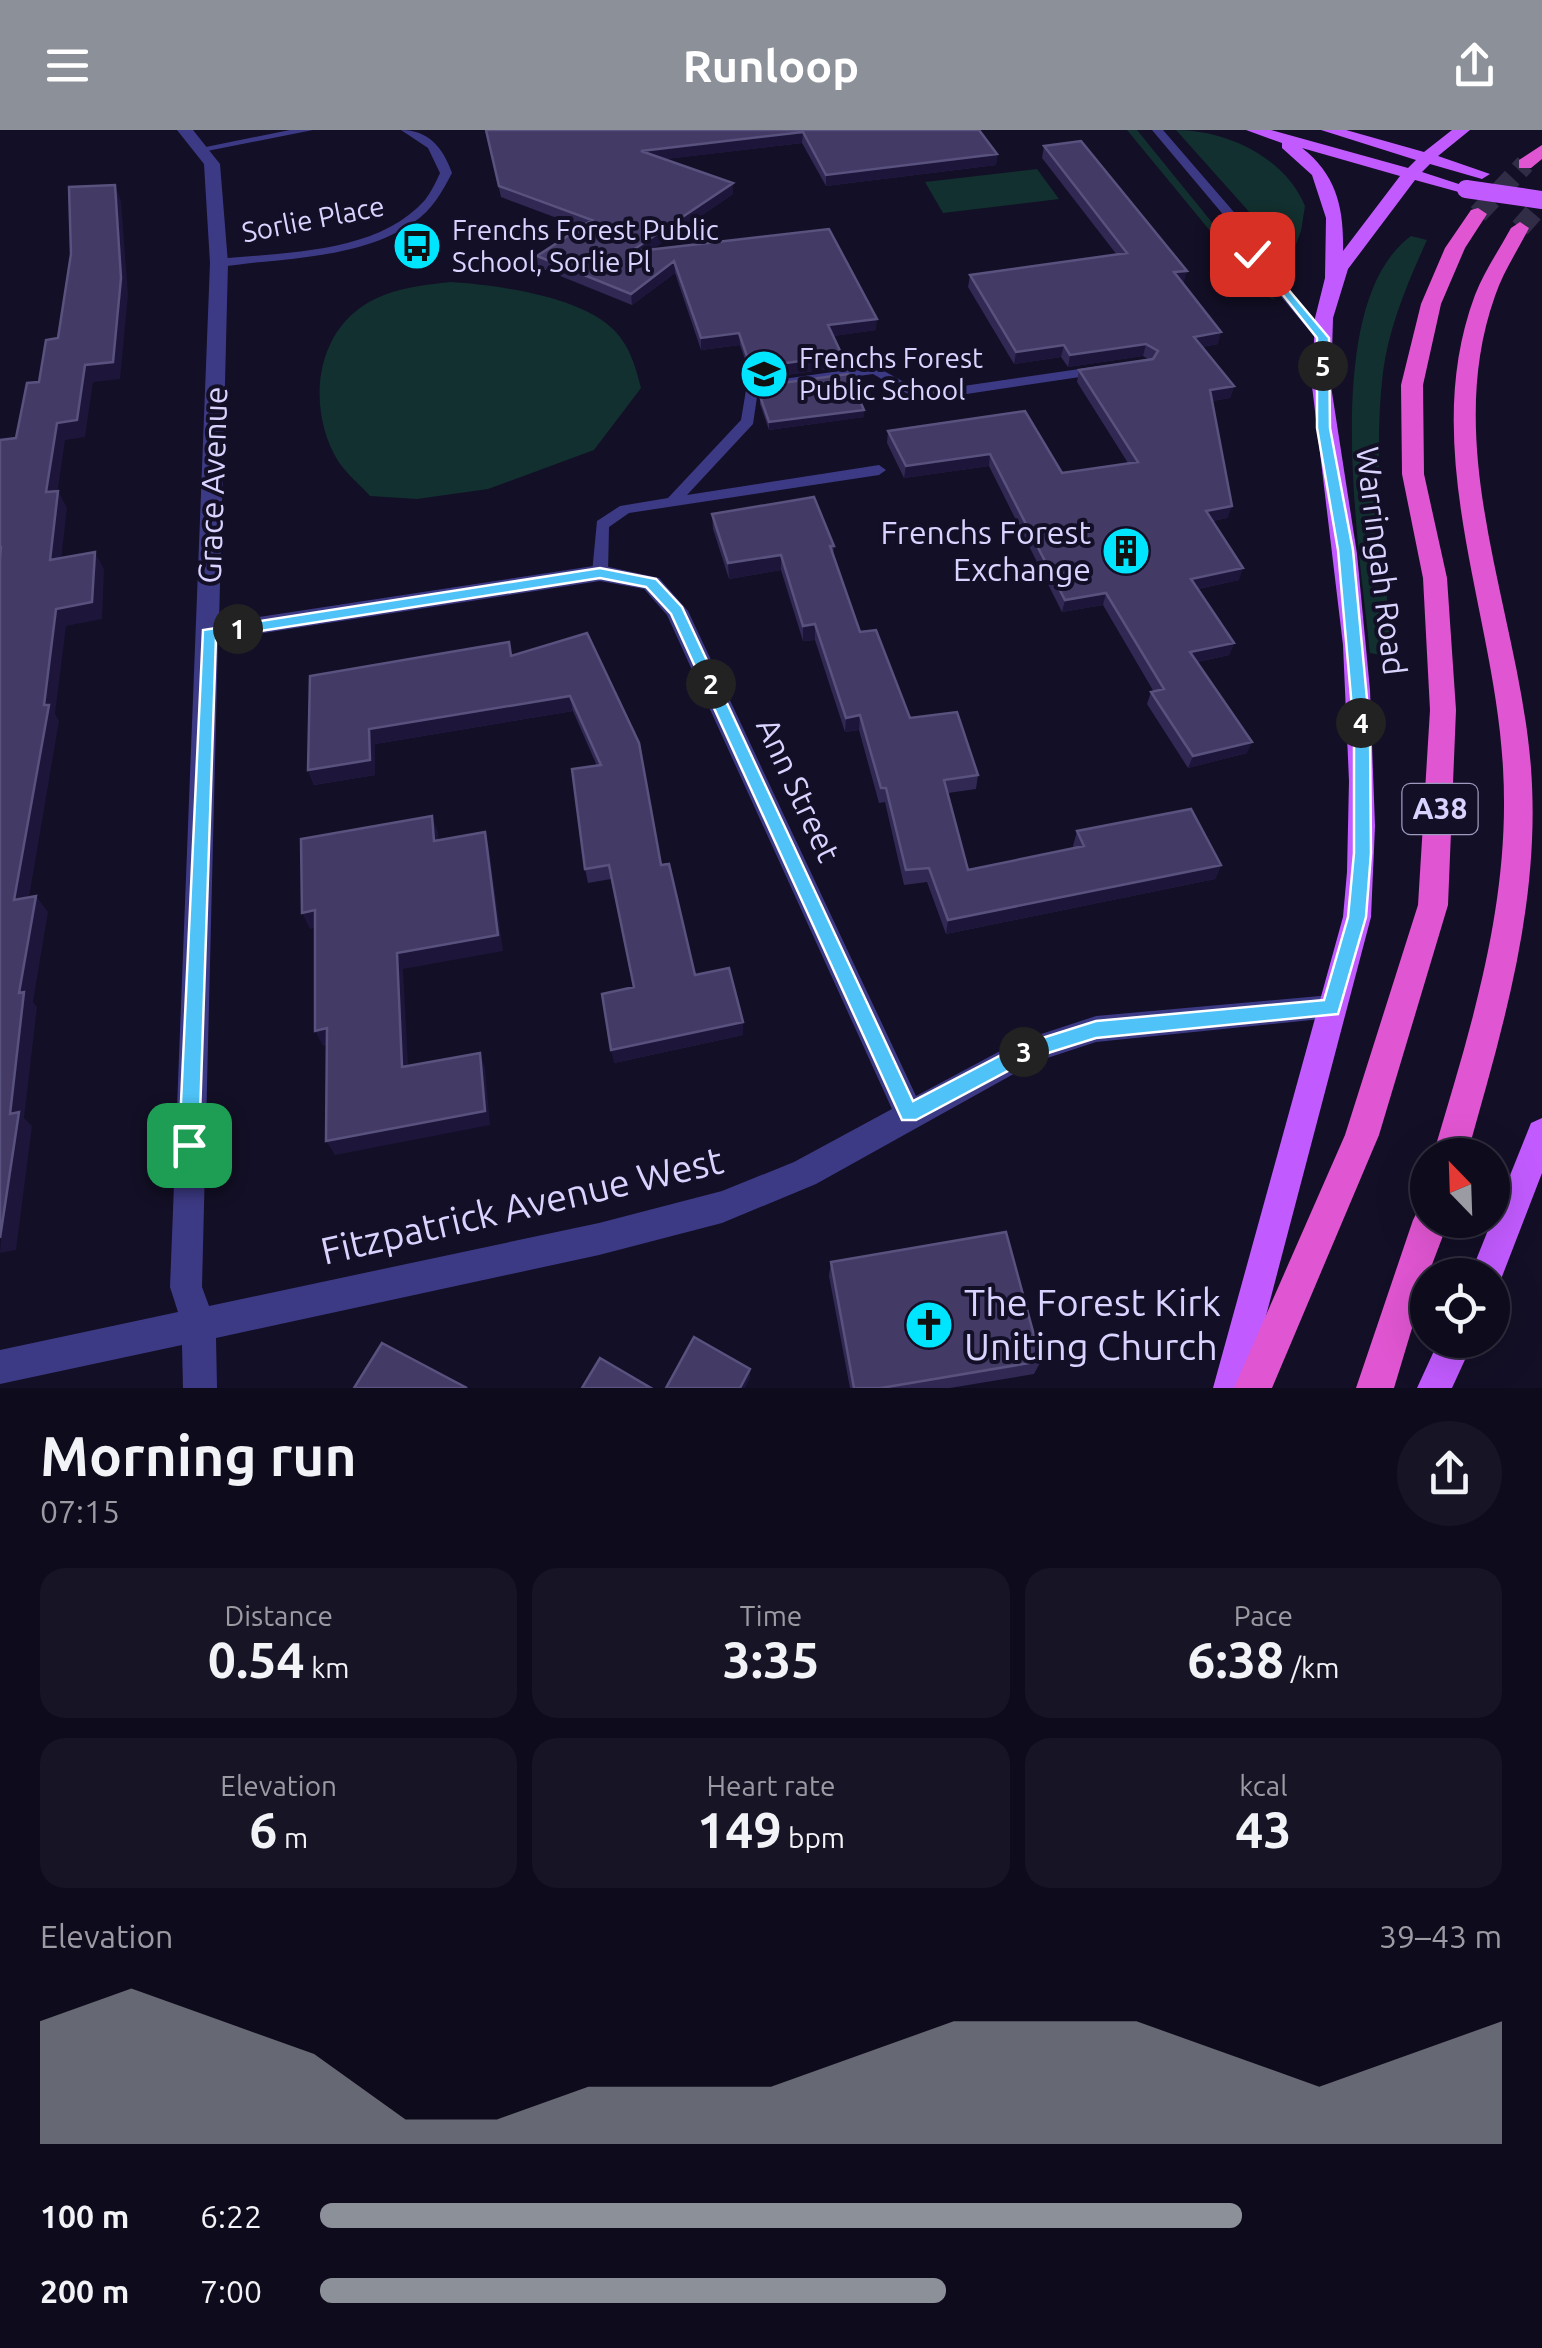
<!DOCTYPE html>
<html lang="en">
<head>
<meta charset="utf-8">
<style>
	:root { --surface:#0e0b1c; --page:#171425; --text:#f1f3f6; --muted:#9b9ba3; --line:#2e2b3b; --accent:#8c9099 }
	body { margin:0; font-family:Ubuntu,sans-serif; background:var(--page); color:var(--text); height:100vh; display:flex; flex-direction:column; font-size:38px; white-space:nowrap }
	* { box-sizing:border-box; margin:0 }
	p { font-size:32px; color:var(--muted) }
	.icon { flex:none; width:55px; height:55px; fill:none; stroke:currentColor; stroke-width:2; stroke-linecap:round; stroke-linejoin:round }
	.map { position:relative; height:1258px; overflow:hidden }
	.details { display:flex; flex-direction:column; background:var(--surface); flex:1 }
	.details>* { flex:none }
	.needle { width:65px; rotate:337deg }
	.buttons { position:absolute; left:1410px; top:1008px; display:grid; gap:20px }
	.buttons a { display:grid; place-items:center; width:100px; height:100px; border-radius:50%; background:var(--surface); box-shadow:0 10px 40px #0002,0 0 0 2px var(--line); font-size:50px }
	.pin { position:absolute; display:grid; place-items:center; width:85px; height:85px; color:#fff; margin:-42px; border-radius:20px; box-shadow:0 5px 15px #0006 }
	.km { position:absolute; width:50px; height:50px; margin:-25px; border-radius:50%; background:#222; color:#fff; font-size:28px; line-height:50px; text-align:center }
	.round { display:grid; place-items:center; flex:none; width:105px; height:105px; border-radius:52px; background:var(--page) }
	.headline { display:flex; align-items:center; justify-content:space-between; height:170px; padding:0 40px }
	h1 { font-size:55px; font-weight:600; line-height:75px }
	.figures { display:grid; grid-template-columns:repeat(3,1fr); gap:15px; height:170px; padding:10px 40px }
	.figures div { display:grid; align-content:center; border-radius:25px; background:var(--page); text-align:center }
	.figures b { font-size:50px; font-weight:600 }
	.figures small { font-size:28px; font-weight:400 }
	.figures p { font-size:28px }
	.chart { height:280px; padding:20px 40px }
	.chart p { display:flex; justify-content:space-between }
	.chart svg { width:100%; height:180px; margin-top:10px; fill:var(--accent); opacity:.7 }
	ul { padding:0 40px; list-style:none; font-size:32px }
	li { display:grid; grid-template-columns:160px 120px 1fr; align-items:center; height:75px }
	li i { height:25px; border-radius:12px; background:var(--accent) }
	header { display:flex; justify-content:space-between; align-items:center; height:130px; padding:0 40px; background:var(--accent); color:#fff; font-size:45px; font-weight:600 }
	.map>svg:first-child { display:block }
	.green { fill:#12302f }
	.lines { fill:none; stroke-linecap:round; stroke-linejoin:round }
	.trunk-tunnel { stroke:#312d47; stroke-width:20; stroke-dasharray:20 10; stroke-linecap:butt }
	.service { fill:#3d3a85; fill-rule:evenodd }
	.minor { fill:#3d3a85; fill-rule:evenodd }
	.primary { fill:#c25bff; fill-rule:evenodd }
	.trunk { fill:#e055d1; fill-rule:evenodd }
	.primary-bridge { stroke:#c25bff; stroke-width:18 }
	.wall { fill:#312854 }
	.shaded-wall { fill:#1d163a }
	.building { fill:#433a66; stroke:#5a527e; stroke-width:2.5 }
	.route { fill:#4fc3f7; stroke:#fff; stroke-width:2.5 }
	.labels { text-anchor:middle; stroke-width:8; stroke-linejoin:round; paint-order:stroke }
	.far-street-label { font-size:28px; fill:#d9d4ff; stroke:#130f26 }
	.far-poi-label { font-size:28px; fill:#d9d4ff; stroke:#130f26; text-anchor:start }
	.shield { fill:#130f26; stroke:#9e99be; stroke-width:2.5 }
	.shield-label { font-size:30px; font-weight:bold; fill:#d9d4ff }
	.street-label { font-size:32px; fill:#d9d4ff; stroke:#130f26 }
	.poi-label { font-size:32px; fill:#d9d4ff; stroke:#130f26; text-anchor:end }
	.near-street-label { font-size:38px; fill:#d9d4ff; stroke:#130f26 }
	.near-poi-label { font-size:38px; fill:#d9d4ff; stroke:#130f26; text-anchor:start }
</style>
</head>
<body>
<header><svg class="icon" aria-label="menu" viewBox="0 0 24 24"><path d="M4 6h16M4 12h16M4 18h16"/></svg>Runloop<svg class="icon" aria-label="share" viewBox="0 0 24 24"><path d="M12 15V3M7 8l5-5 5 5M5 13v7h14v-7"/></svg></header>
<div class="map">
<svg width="1542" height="1258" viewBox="0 0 1542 1258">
	<rect width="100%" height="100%" fill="#130f26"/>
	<!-- green -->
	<path class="green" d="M 1127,0 L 1137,0 L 1275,170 L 1262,164 Z
		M 1176,0 C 1226,0 1285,27 1305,76 L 1301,101 L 1287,137 L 1272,139 L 1256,117 L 1257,111 L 1268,103 Z
		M 1037,39 L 1059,69 L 943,83 L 925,52 Z
		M 1411,106 L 1427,110 C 1408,152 1389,196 1383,242 C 1372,335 1386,434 1391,527 L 1370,523 C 1360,421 1318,174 1411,106 Z
		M 451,152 C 497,155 591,167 620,207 C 632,223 636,239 641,258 L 594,320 L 488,359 L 417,369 L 370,366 C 360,355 346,343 338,331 C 306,278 314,198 375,169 C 399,157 425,155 451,152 Z"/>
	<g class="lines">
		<!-- trunk-tunnel -->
		<path class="trunk-tunnel" d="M 1478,84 L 1525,34
			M 1520,98 L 1542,73"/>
		<!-- service -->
		<path class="service" d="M 290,0 L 313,0 L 202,22 L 196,19 Z
			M 401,0 C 428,0 443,17 452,43 C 442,62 432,80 414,92 C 371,122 312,127 262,132 C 246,133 230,137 215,136 L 215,130 L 219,129 C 285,122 377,124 425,70 C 431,62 436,52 440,43 L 428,18 Z
			M 1152,0 L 1163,0 L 1252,103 L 1258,123 L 1328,205 L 1328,211 L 1318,211 L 1248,127 L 1242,107 Z
			M 875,236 L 922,262 L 1100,236 L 1107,240 L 1100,244 L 920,271 L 873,244 L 758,260 L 753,294 L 687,365 L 879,335 L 886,340 L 879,345 L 629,383 L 609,397 L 608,443 L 600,448 L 595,447 L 592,443 L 597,391 L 620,376 L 668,368 L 741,290 L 747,254 Z"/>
		<!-- minor -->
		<path class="minor" d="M 177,0 L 193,0 L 220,34 L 228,133 L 219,493 L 600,435 L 659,448 L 688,481 L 916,966 L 1017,912 L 1096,886 L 1331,865 L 1341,869 L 1345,878 L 1341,887 L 1096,912 L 1035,932 L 816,1054 L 722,1093 L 599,1125 L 216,1208 L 217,1258 L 183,1258 L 182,1215 L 0,1254 L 0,1220 L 178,1182 L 170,1157 L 210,133 L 204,34 ZM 600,451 L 644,459 L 667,485 L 892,979 L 794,1032 L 722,1061 L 599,1093 L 209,1176 L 202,1157 L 218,510 Z"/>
		<!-- primary -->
		<path class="primary" d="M 1246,0 L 1271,0 L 1408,38 L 1416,30 L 1321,0 L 1346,0 L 1424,22 L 1452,0 L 1470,0 L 1438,26 L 1490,44 L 1482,49 L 1430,34 L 1422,42 L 1474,59 L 1466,64 L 1415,50 L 1348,139 L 1333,188 L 1331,256 L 1357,424 L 1370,560 L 1375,696 L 1371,787 L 1247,1258 L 1213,1258 L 1343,787 L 1347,742 L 1349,651 L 1343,515 L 1312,256 L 1315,188 L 1325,148 L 1326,88 L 1312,45 L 1282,18 L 1282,13 ZM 1302,18 L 1400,46 L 1343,121 C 1344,79 1337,45 1302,18 Z
			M 1542,988 L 1542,1043 L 1498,1157 L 1492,1159 L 1492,1145 L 1470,1145 L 1531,993 Z
			M 1439,1210 L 1474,1210 L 1452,1258 L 1417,1258 Z"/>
		<!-- trunk -->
		<path class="trunk" d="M 1542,15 L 1542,29 L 1531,38 L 1519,38 L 1519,30 Z
			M 1478,78 L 1487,84 L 1465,118 L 1441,174 L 1423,255 L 1424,344 L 1447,448 L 1456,580 L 1448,775 L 1379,1005 L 1272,1258 L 1234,1258 L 1345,1005 L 1418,775 L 1430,580 L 1423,448 L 1402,344 L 1401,255 L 1421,174 L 1445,118 L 1471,80 Z
			M 1520,92 L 1529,98 C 1518,120 1503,142 1495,166 C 1440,321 1519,482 1531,638 C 1541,773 1503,897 1467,1025 L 1433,1025 C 1471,897 1511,774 1503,638 C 1495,482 1417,320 1475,165 C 1484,142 1499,120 1511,98 Z
			M 1428,1074 L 1428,1090 L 1449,1090 L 1428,1145 L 1394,1258 L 1356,1258 L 1413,1090 L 1419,1078 Z"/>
		<!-- primary-bridge -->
		<path class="primary-bridge" d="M 1466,59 L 1542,70"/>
	</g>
	<!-- wall -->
	<path class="wall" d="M 485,0 L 979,0 L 997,24 L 996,35 L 826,56 L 802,13 L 665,29 L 733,53 L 733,64 L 651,120 L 876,200 L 833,206 L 842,225 L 841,237 L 752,250 L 740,215 L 701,220 L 675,143 L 632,175 L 538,137 L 537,126 L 581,97 L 501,67 Z
		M 1044,16 L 1184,152 L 1183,153 L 1218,214 L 1202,217 L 1234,256 L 1230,268 L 1212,271 L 1232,376 L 1227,388 L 1212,391 L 1239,450 L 1198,459 L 1234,513 L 1229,525 L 1197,532 L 1247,623 L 1188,638 L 1147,574 L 1151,562 L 1154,562 L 1103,475 L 1062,482 L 989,336 L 904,348 L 887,313 L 888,301 L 1025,281 L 1062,343 L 1128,333 L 1077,252 L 1079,240 L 1148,229 L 1143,226 L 1068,237 L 1061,227 L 1014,234 L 968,157 L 970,145 L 1117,125 L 1042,28 Z
		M 760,266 L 864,280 L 864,287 L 769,300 L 760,274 Z
		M 712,384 L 834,416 L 833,424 L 860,502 L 910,588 L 978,645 L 976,659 L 948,663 L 968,740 L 1074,718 L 1073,716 L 1077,701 L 1221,735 L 1215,749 L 946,804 L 927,752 L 904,755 L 885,672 L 879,673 L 859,600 L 845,602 L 815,510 L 803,511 L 781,440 L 729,449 L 713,399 Z
		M 587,503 L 695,845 L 743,905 L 614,933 L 633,857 L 611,749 L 588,753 L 585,739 L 597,636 L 573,581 L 375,614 L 375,645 L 314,655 L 308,640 L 512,525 Z
		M 831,1132 L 1041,1231 L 1034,1244 L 950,1258 L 850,1258 L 829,1146 Z"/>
	<!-- shaded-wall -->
	<path class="shaded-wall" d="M 803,2 L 802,13 L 642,32 L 641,21 Z
		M 997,24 L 996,35 L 826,56 L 826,45 Z
		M 733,53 L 733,64 L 631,134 L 630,122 Z
		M 115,55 L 121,71 L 128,165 L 120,249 L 93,252 L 85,307 L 65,310 L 55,379 L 46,362 L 57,293 Z
		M 674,131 L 675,143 L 632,175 L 631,164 Z
		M 1187,141 L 1184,152 L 1171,154 L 1174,142 Z
		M 877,189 L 876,200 L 827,207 L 828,195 Z
		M 1221,202 L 1218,214 L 1191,219 L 1194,207 Z
		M 739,203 L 740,215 L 701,220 L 701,208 Z
		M 1146,214 L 1143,226 L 1068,237 L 1070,225 Z
		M 1064,215 L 1061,227 L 1014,234 L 1016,222 Z
		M 842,225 L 841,237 L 752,250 L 751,238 Z
		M 1234,256 L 1230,268 L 1207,272 L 1210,260 Z
		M 864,280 L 864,287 L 769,300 L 769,292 Z
		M 990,324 L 989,336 L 904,348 L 906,336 Z
		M 58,361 L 67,378 L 59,447 L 50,430 Z
		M 1232,376 L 1227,388 L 1202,393 L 1206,381 Z
		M 95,422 L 104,439 L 102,489 L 66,496 L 55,584 L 59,591 L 26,785 L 14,770 L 56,479 Z
		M 781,425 L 781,440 L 729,449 L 728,433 Z
		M 1243,438 L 1239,450 L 1187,461 L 1191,449 Z
		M 1106,463 L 1103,475 L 1062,482 L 1065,470 Z
		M 815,494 L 815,510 L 803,511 L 803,496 Z
		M 1234,513 L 1229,525 L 1186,534 L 1190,522 Z
		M 570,566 L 573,581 L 375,614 L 375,645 L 314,655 L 308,640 L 369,599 Z
		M 860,585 L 859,600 L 845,602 L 846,588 Z
		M 1252,612 L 1247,623 L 1188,638 L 1193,626 Z
		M 432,686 L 438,702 L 440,727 L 434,711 Z
		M 485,702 L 489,718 L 503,821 L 403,839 L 409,952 L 402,937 L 397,823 Z
		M 1221,735 L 1215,749 L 946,804 L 948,790 Z
		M 36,766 L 48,782 L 33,872 L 37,877 L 24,988 L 32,996 L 16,1120 L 0,1123 L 19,863 Z
		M 315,780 L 322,796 L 310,799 L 302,783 Z
		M 743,892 L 743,905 L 614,933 L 611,920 Z
		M 327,898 L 335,913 L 323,916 L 315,901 Z
		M 480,923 L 485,938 L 490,995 L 335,1025 L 326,1011 Z
		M 750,1239 L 750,1248 L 745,1258 L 740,1258 Z"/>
	<!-- building -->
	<path class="building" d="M 486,0 L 979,0 L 997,24 L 826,45 L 803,2 L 641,21 L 733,53 L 630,122 L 829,99 L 877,189 L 828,195 L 842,225 L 751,238 L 739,203 L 701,208 L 674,131 L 631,164 L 537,126 L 592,90 L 499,56 Z
		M 1081,11 L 1187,141 L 1174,142 L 1221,202 L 1194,207 L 1234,256 L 1210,260 L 1232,376 L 1206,381 L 1243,438 L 1191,449 L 1234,513 L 1190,522 L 1252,612 L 1193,626 L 1151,562 L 1164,559 L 1106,463 L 1065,470 L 990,324 L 906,336 L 888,301 L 1025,281 L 1062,343 L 1138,332 L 1079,240 L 1153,229 L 1158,221 L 1146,214 L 1070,225 L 1064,215 L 1016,222 L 970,145 L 1127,123 L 1044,16 Z
		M 115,55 L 121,148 L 113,232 L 85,235 L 77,290 L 57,293 L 46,362 L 58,361 L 50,430 L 95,422 L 92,472 L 56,479 L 44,575 L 49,575 L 14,770 L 36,766 L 19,863 L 24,862 L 10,984 L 19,982 L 0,1108 L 0,429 L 1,417 L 0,417 L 0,310 L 16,308 L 27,253 L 39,252 L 46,210 L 58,208 L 71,124 L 69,57 Z
		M 848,244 L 864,280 L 769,292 L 760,266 L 761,256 Z
		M 814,367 L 834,416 L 830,416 L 860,502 L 876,500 L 910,588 L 957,582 L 978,645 L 944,650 L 968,740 L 1084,716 L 1077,701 L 1191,679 L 1221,735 L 948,790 L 929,738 L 906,740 L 886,658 L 881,658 L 860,585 L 846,588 L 815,494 L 803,496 L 781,425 L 728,433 L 712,384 Z
		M 587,503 L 639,613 L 661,735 L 669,734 L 695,845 L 729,838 L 743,892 L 611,920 L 602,864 L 634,857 L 609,735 L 585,739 L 572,639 L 601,635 L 570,566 L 369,599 L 370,630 L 308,640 L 310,546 L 509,512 L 511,526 Z
		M 432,686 L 434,711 L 485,702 L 498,805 L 397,823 L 402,937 L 480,923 L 485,981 L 326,1011 L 327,898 L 315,901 L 315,780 L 302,783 L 301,709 Z
		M 1006,1102 L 1041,1231 L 881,1258 L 854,1258 L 831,1132 Z
		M 694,1207 L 750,1239 L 740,1258 L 666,1258 Z
		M 382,1213 L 467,1258 L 354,1258 Z
		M 600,1228 L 651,1258 L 582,1258 Z"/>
	<!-- route -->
	<path class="route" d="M 1248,121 L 1256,121 L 1329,208 L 1330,298 L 1353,420 L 1370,601 L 1371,723 L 1366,787 L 1338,884 L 1096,908 L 1032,928 L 916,990 L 902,990 L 671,484 L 646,457 L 600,448 L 216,508 L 199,1015 L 189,1024 L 182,1022 L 179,1015 L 203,500 L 600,438 L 656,449 L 682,477 L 913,971 L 1020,915 L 1096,891 L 1324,870 L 1348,787 L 1354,723 L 1354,601 L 1338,420 L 1317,298 L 1317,208 Z"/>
	<!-- icons -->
	<defs>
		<g id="bus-disc" transform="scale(2.5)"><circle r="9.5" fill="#00e5ff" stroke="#130f26"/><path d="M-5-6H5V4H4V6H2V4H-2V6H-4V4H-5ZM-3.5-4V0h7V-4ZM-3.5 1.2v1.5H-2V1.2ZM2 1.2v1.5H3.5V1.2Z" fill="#111"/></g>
		<g id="school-disc" transform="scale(2.5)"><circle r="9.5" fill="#00e5ff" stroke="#130f26"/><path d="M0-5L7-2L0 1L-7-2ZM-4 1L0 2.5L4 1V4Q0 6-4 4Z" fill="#111"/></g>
		<g id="building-disc" transform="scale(2.5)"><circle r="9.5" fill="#00e5ff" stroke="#130f26"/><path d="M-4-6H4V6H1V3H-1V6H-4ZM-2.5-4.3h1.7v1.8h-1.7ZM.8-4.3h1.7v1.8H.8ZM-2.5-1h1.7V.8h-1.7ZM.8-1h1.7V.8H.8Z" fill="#111"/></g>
		<g id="church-disc" transform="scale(2.5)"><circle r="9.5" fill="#00e5ff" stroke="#130f26"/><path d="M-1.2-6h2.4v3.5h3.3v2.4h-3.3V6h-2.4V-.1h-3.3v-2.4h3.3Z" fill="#111"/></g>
	</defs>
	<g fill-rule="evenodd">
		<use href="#bus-disc" x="417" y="116"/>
		<use href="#school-disc" x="764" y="244"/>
		<use href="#building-disc" x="1126" y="421"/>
		<use href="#church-disc" x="929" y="1195"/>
	</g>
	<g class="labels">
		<!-- far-street labels -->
		<g class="far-street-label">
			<text transform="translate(313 89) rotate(-11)" y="10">Sorlie Place</text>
		</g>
		<!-- far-poi labels -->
		<g class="far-poi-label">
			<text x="452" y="110">Frenchs Forest Public<tspan x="452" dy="32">School, Sorlie Pl</tspan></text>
			<text x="799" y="238">Frenchs Forest<tspan x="799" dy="32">Public School</tspan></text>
		</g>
		<!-- shield labels -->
		<rect class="shield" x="1402.5" y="654" width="75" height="50" rx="8"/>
		<g class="shield-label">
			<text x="1440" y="689">A38</text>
		</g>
		<!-- street labels -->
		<g class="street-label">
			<text transform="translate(213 355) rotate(-88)" y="11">Grace Avenue</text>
			<text transform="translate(1381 431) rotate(83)" y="11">Warringah Road</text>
			<text transform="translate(798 660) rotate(65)" y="11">Ann Street</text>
		</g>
		<!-- poi labels -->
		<g class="poi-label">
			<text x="1091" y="414">Frenchs Forest<tspan x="1091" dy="37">Exchange</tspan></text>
		</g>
		<!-- near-street labels -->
		<g class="near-street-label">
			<text transform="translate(522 1076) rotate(-13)" y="13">Fitzpatrick Avenue West</text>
		</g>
		<!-- near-poi labels -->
		<g class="near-poi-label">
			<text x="964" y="1186">The Forest Kirk<tspan x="964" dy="44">Uniting Church</tspan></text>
		</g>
	</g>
</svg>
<div class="buttons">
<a><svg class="needle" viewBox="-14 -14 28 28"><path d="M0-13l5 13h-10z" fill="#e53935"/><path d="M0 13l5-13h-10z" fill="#9b9ba3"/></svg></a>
<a><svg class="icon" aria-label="locate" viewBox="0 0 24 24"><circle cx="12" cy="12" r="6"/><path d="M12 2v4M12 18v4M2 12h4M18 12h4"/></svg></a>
</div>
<div class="pin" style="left:189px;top:1015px;background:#1e9e55"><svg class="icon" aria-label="arrive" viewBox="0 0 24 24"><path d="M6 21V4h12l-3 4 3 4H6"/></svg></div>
<div class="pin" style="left:1252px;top:124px;background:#d93025"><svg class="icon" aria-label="check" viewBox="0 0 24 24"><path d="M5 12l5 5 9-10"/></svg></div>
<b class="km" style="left:238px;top:499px">1</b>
<b class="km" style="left:711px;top:554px">2</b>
<b class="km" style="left:1024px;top:922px">3</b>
<b class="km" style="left:1361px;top:593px">4</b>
<b class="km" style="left:1323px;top:236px">5</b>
</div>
<section class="details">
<div class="headline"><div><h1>Morning run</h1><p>07:15</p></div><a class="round"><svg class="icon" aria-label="share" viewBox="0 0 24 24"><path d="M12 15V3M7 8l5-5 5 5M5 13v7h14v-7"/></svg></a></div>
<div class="figures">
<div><p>Distance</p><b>0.54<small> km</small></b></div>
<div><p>Time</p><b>3:35</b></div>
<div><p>Pace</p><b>6:38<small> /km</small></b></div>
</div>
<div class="figures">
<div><p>Elevation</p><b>6<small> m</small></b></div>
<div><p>Heart rate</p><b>149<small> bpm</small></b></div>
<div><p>kcal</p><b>43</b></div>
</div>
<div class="chart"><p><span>Elevation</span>39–43 m</p>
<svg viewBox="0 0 160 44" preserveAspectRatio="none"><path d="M0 44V14L10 6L20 14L30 22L40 38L50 38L60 30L70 30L80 30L90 22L100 14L110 14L120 14L130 22L140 30L150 22L160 14V44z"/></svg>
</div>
<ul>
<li><b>100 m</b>6:22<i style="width:78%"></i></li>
<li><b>200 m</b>7:00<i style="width:53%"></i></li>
</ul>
</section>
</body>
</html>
